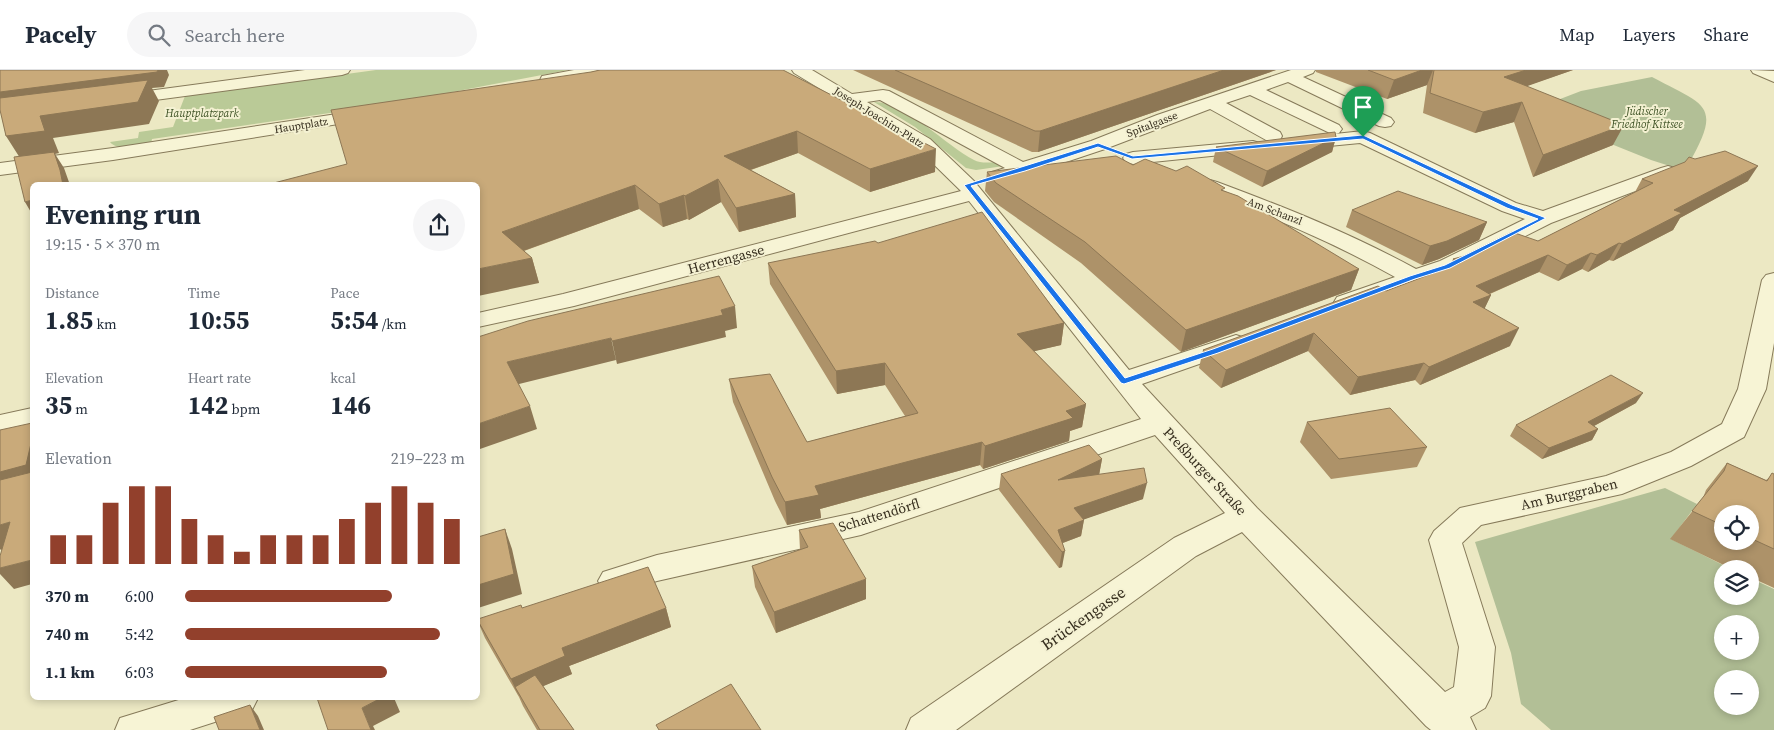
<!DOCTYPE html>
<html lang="en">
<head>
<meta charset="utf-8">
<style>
	:root { --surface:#fff; --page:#f6f6f7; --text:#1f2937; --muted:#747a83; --line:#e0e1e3; --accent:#92402c }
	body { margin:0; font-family:"Source Serif 4",serif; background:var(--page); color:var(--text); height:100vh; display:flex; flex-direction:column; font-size:19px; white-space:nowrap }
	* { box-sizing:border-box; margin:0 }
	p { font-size:16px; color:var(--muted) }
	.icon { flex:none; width:28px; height:28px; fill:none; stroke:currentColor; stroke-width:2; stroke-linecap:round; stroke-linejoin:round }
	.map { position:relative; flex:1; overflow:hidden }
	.side { position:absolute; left:30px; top:112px; width:450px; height:518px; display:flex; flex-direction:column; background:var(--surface); border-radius:8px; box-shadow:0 2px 8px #0003 }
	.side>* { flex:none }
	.fabs { position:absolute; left:1714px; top:435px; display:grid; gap:10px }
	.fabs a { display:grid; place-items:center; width:45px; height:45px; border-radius:50%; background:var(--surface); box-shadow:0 2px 8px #0003; font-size:25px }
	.pin { position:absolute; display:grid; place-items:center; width:42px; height:42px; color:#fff; margin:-51px -21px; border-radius:50% 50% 50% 0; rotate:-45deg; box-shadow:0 0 5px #0007 }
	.pin .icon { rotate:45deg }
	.round { display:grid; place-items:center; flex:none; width:52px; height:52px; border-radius:26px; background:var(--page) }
	.headline { display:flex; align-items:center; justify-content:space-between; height:85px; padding:0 15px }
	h1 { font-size:28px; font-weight:700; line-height:38px }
	.figures { display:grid; grid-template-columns:repeat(3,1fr); gap:8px; height:85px; padding:5px 15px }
	.figures div { display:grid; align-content:center }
	.figures b { font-size:25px; font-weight:700 }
	.figures small { font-size:14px; font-weight:400 }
	.figures p { font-size:14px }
	.chart { height:140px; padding:10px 15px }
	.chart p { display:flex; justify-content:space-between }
	.chart svg { width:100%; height:90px; margin-top:5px; stroke:var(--accent); stroke-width:6 }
	ul { padding:0 15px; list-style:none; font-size:16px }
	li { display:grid; grid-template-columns:80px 60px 1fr; align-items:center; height:38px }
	li i { height:12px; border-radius:6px; background:var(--accent) }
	header { display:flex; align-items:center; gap:30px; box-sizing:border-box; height:70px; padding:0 25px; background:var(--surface); border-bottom:1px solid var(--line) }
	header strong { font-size:24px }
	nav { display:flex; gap:28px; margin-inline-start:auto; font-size:18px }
	.search { width:350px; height:45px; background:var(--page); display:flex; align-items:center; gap:12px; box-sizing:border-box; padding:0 18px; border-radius:28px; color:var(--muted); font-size:19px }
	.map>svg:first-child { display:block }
	.green { fill:#baca97 }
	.cemetery { fill:#b2bf96; fill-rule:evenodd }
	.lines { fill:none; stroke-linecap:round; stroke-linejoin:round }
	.minor-casing { stroke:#867a5a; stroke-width:2 }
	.minor { fill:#f7f4d5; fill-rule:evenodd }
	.wall { fill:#ad9269; fill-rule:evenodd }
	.shaded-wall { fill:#8d7755 }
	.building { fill:#c9aa7a; stroke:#8d7755 }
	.route { fill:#1a73e8; stroke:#fff; fill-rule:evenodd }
	.labels { text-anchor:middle; stroke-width:4; stroke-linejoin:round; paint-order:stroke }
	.far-park-label { font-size:11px; font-style:italic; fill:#3e5225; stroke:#f4f1d2 }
	.far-street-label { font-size:11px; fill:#362e1e; stroke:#f4f1d2 }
	.street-label { font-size:14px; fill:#362e1e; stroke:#f4f1d2 }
	.near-street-label { font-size:16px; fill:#362e1e; stroke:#f4f1d2 }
</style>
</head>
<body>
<header>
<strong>Pacely</strong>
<div class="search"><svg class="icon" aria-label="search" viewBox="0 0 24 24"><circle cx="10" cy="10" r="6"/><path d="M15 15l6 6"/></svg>Search here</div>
<nav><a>Map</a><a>Layers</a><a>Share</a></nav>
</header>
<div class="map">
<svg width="1774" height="660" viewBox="0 0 1774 660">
	<rect width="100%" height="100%" fill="#ece8c3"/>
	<!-- green -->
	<path class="green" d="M 376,0 L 568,0 L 385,35 L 152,69 L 151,74 C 140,75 118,82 110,72 L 138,68 L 139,62 L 173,57 L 185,26 Z
		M 874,32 C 905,31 946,76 974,90 C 981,94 992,92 1001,92 L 1004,96 L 976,100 L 966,98 L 915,57 Z"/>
	<!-- cemetery -->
	<path class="cemetery" d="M 1652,7 C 1706,36 1723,34 1688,95 L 1676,98 L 1651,90 L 1529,41 L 1581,21 Z
		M 1665,418 L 1697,434 L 1671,469 L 1731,499 L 1722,499 L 1722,526 L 1750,526 L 1750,508 L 1774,519 L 1774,660 L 1551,660 L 1521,634 L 1511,583 L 1475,472 ZM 1722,554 L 1750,554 L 1750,581 L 1722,581 ZM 1722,609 L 1750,609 L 1750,636 L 1722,636 Z"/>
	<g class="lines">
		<!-- minor casing -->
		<g class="minor-casing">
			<path id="minor" d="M 305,0 L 350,0 L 348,3 L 342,5 L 118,35 L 112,34 L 109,30 L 112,26 L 118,25 Z
				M 574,0 L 608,0 L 606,3 L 548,15 L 542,14 L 540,10 L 542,6 Z
				M 792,0 L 812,0 L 852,24 L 883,20 L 889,21 L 1023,92 L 1091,71 L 1157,45 L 1291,0 L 1315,0 L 1313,3 L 1303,7 L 1391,48 L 1394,52 L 1391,56 L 1385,57 L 1379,56 L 1288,12 L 1266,20 L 1339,55 L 1342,59 L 1339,63 L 1335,64 L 1363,61 L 1370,63 L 1516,133 L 1543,141 L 1661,98 L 1668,96 L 1675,98 L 1678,102 L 1675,106 L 1551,153 L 1456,201 L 1346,239 L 1337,237 L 1334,232 L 1337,227 L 1395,207 C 1333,172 1269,146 1203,120 L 1200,116 L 1203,112 L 1210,110 L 1217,112 C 1287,138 1350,163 1416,199 L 1440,191 L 1525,149 L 1502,141 L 1360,73 L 1298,79 L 1291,77 L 1289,73 L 1291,69 L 1332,64 L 1250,25 L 1226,33 L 1280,62 L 1282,66 L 1280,70 L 1273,72 L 1266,70 L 1210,39 L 1105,79 L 1030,104 L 999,112 L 992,110 L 989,106 L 992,102 L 1005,98 L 880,30 L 867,32 L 930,69 L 974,111 L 1129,300 L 1227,268 L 1236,265 L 1245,268 L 1249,273 L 1245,278 L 1142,314 L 1257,438 L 1445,622 L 1454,617 L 1459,577 L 1429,470 L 1434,461 L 1460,438 L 1606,406 L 1671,382 L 1722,354 L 1738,319 L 1762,210 L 1766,205 L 1774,203 L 1774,273 L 1766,319 L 1744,367 L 1691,396 L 1622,424 L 1481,455 L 1462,473 L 1495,577 L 1491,626 L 1485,638 L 1470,647 L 1476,660 L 1431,660 L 1426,656 L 1242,462 L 1196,486 L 956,660 L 906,660 L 911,648 L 1174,468 L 1225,443 L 1155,365 L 861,465 L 657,511 L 615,524 L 603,520 L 598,511 L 603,502 L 657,485 L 859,442 L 1141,349 L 969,131 L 574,236 L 478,257 L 478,243 L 563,224 L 961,121 L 916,77 L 794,3 Z
				M 1751,0 L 1774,1 L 1774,12 L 1753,3 Z
				M 370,39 L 376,40 L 379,44 L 376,48 L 113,90 L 0,105 L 0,93 L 113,78 Z
				M 1253,71 L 1260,73 L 1262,77 L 1260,81 L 1133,94 L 1126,92 L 1123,88 L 1126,84 L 1133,82 Z
				M 32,338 L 32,356 L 0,363 L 0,345 Z
				M 185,628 L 258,628 L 252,640 L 190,660 L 115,660 L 120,648 Z"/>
		</g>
		<!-- minor -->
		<use href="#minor" class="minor"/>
	</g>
	<!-- wall -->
	<path class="wall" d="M 600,0 L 935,102 L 870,122 L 798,83 L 751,100 L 795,124 L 796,147 L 739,162 L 721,132 L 689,150 L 687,149 L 663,157 L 639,139 L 524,181 L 532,188 L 539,213 L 347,94 L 591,2 Z
		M 853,0 L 1276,0 L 1038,82 L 1032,82 Z
		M 1316,0 L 1573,0 L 1526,16 L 1613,75 L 1533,107 L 1514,52 L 1475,63 L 1423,43 L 1427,15 L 1387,29 L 1316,2 Z
		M 1336,67 L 1332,82 L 1262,117 L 1213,92 L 1216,77 Z
		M 1133,95 L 1225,121 L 1359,199 L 1351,220 L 1181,282 L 1081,193 L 994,132 L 985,121 L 987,102 Z
		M 1642,109 L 1748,111 L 1680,148 L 1673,160 L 1613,191 L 1609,190 L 1588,202 L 1582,199 L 1558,211 L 1539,202 L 1490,224 L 1491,225 L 1484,239 L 1510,276 L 1420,315 L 1415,310 L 1350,325 L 1308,281 L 1221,318 L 1199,298 L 1203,280 L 1386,221 L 1450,197 L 1453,189 L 1538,171 L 1635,122 Z
		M 1352,140 L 1487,152 L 1479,170 L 1439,189 L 1422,195 L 1346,157 Z
		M 878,173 L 1064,253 L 1061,275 L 1034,281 L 1086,334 L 1082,357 L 1070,361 L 1069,371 L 983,399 L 980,395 L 820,439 L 821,448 L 787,455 L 775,431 L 733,332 L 729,309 L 807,372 L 905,346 L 885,315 L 837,324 L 770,214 L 768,193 Z
		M 1636,333 L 1594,356 L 1598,359 L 1592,370 L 1542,389 L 1510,366 L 1516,355 Z
		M 1307,352 L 1427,377 L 1417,397 L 1331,409 L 1300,372 Z
		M 1102,389 L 1099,405 L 1143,429 L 1084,449 L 1081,466 L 1063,473 L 1062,497 L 1059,498 L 999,420 L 1001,404 Z
		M 1727,393 L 1766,410 L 1774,404 L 1774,518 L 1750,507 L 1750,499 L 1732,499 L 1670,469 L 1703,428 L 1706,420 ZM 1722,444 L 1750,444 L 1750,471 L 1722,471 Z
		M 799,460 L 866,529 L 776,563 L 755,517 L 752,496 L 800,480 Z
		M 522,538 L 666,538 L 671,557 L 569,596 L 572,604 L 543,616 L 574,660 L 537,660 L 523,636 L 519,627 L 485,568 L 478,552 Z"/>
	<!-- shaded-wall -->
	<path class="shaded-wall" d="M 158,0 L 167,0 L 169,5 L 164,17 L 152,18 L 159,31 L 149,54 L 53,68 L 59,83 L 55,84 L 64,98 L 70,115 L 63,115 L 20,88 L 6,66 L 0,38 L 0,15 Z
		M 1224,0 L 1276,0 L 1038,82 L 1040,61 Z
		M 1422,0 L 1433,0 L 1427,15 L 1387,29 L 1394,10 Z
		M 1526,0 L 1573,0 L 1496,27 L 1504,7 Z
		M 1522,32 L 1514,52 L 1475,63 L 1483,42 Z
		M 1624,55 L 1613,75 L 1533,107 L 1543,85 Z
		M 797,61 L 798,83 L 727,108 L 724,86 Z
		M 1336,67 L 1332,82 L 1262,117 L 1267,101 Z
		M 936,79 L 935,102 L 870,122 L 870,99 Z
		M 1758,96 L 1748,111 L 1680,148 L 1673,160 L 1613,191 L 1622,174 L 1674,140 Z
		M 718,109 L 721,132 L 689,150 L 685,126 Z
		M 635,115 L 639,139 L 509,186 L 502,162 Z
		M 795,124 L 796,147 L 739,162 L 736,138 Z
		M 684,125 L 687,149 L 663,157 L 659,134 Z
		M 32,130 L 32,144 L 25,132 Z
		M 1487,152 L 1479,170 L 1439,189 L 1422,195 L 1430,176 Z
		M 1619,173 L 1609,190 L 1588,202 L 1597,185 Z
		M 1591,183 L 1582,199 L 1558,211 L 1567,195 Z
		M 1548,185 L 1539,202 L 1468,233 L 1476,216 Z
		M 532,188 L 539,213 L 478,226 L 478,199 Z
		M 1359,199 L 1351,220 L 1181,282 L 1186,260 Z
		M 1491,225 L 1483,242 L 1473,232 Z
		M 735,236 L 737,258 L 725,261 L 726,267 L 617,294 L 612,271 Z
		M 1064,253 L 1061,275 L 1014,286 L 1017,264 Z
		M 1519,258 L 1510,276 L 1420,315 L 1429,297 Z
		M 1314,263 L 1308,281 L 1221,318 L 1226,300 Z
		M 611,268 L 616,290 L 515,315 L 507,292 Z
		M 885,293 L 885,315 L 837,324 L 836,301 Z
		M 1424,293 L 1415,310 L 1350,325 L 1358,307 Z
		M 1643,323 L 1636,333 L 1581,363 L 1588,352 Z
		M 1086,334 L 1082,357 L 1070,361 L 1069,371 L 983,399 L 985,376 L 1066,341 Z
		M 530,336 L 537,359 L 480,379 L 478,373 L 478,354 Z
		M 1598,359 L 1592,370 L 1542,389 L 1549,378 Z
		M 32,369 L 32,418 L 0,426 L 0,402 Z
		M 982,372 L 980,395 L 820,439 L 821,448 L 787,455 L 785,432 L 815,416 Z
		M 1102,389 L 1099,405 L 1058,410 Z
		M 1147,413 L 1143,429 L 1071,454 L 1074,438 Z
		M 1084,450 L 1081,466 L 1057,475 L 1058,460 Z
		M 10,452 L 27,472 L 1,480 L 0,479 L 0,455 Z
		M 505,459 L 512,479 L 522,524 L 478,538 L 478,515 Z
		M 1065,481 L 1062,497 L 1059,498 L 1062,482 Z
		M 32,490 L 32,514 L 14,519 L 0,504 L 0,498 Z
		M 866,509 L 866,529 L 776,563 L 774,542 Z
		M 666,538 L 671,557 L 569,596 L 572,604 L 520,626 L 515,617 L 519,627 L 511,609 L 562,578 Z
		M 381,628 L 394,628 L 400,642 L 373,656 L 375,660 L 371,660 L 362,638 Z
		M 250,635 L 258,646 L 264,660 L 260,660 Z"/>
	<!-- building -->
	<path class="building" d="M 0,0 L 158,0 L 157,2 L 0,22 Z
		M 600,0 L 783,0 L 936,79 L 870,99 L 797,61 L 724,86 L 795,124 L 736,138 L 718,109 L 685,126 L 684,125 L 659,134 L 635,115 L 502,162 L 532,188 L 478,199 L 478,115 L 266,115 L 347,94 L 331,40 L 591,2 Z
		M 895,0 L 1224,0 L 1040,61 L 1035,61 Z
		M 1368,0 L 1422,0 L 1394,10 Z
		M 1434,0 L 1526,0 L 1504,7 L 1624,55 L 1543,85 L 1522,32 L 1483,42 L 1430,23 Z
		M 148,10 L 138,32 L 40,46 L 45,61 L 6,66 L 0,40 L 0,28 Z
		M 1335,62 L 1336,67 L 1267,101 L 1216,77 Z
		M 1725,81 L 1758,96 L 1674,140 L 1682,143 L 1622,174 L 1619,173 L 1597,185 L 1591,183 L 1567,195 L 1548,185 L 1476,216 L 1491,225 L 1473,232 L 1519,258 L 1429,297 L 1424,293 L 1358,307 L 1314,263 L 1226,300 L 1203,280 L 1378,216 L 1386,221 L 1460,193 L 1453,189 L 1464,186 L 1512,162 L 1538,171 L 1653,113 L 1642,109 L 1685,92 L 1689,87 L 1695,89 Z
		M 54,82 L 60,100 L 63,115 L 32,115 L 32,130 L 25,132 L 14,87 Z
		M 1116,86 L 1133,95 L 1145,89 L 1176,101 L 1187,96 L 1225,118 L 1221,120 L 1238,126 L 1359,199 L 1186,260 L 1085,172 L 996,113 L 987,102 Z
		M 1398,121 L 1487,152 L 1447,171 L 1430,176 L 1352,140 Z
		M 982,142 L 1064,253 L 1017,264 L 1086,334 L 1066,341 L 1073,348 L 985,376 L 982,372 L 815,416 L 819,425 L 785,432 L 772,407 L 729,309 L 770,304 L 807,372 L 918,343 L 885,293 L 836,301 L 768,193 L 875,171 L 878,173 Z
		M 719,206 L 735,236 L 721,240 L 723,245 L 612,271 L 611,268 L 507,292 L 530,336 L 478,354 L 478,267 L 528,251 Z
		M 1611,305 L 1643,323 L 1588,352 L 1598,359 L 1549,378 L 1516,355 Z
		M 1390,338 L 1427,377 L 1339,389 L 1307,352 Z
		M 32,353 L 32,369 L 26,395 L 0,402 L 0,360 Z
		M 1089,375 L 1102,389 L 1058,410 L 1144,398 L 1147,413 L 1074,438 L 1084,450 L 1058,460 L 1065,481 L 1062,482 L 1001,404 Z
		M 1727,393 L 1767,411 L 1772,403 L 1774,404 L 1774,479 L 1750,468 L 1750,444 L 1722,444 L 1722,455 L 1692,441 L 1724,401 Z
		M 32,402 L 32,490 L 0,498 L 0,486 L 10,452 L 0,455 L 0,410 Z
		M 833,453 L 866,509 L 774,542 L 752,496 L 808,477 L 799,460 Z
		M 505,459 L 514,504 L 478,515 L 478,467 Z
		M 648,497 L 666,538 L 562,578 L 565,586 L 511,609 L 478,551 L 478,549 L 521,535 L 522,538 Z
		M 535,605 L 574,660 L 540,660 L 515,617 Z
		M 731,614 L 761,660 L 659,660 L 656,655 Z
		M 317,628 L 381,628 L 362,638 L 371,660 L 328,660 Z
		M 250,635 L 260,660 L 219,660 L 214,647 Z"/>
	<!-- route -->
	<path class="route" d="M 1363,65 L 1512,135 L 1546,148 L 1450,198 L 1415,209 L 1218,283 L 1124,314 L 1121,313 L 964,115 L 1098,73 L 1133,86 ZM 1363,69 L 1507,138 L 1538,149 L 1445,195 L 1410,206 L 1213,279 L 1125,308 L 971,116 L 1025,101 L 1098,77 L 1132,89 Z"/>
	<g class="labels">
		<!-- far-park labels -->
		<g class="far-park-label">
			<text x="1647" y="45">Jüdischer<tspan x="1647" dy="13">Friedhof Kittsee</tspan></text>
			<text x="202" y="47">Hauptplatzpark</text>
		</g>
		<!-- far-street labels -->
		<g class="far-street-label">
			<text transform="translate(879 47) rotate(32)" y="4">Joseph-Joachim-Platz</text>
			<text transform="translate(1152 54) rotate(-21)" y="4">Spitalgasse</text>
			<text transform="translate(301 55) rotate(-9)" y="4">Hauptplatz</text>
			<text transform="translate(1275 141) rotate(21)" y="4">Am Schanzl</text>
		</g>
		<!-- street labels -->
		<g class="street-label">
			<text transform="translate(726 189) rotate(-15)" y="5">Herrengasse</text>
			<text transform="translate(1205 401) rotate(47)" y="5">Preßburger Straße</text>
			<text transform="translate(1569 424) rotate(-13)" y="5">Am Burggraben</text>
			<text transform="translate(879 445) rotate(-17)" y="5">Schattendörfl</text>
		</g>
		<!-- near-street labels -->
		<g class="near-street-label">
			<text transform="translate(1083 548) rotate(-35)" y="6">Brückengasse</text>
		</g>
	</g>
</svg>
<div class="fabs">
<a><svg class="icon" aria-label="locate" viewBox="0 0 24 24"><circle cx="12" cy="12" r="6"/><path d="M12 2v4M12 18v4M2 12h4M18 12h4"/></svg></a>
<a><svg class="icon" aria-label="layers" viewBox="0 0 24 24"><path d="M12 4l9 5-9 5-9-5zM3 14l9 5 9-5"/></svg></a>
<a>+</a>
<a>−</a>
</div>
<div class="pin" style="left:1363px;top:67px;background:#1e9e55"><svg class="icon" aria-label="arrive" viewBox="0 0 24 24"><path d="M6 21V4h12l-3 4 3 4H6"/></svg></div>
<section class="side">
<div class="headline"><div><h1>Evening run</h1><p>19:15 · 5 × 370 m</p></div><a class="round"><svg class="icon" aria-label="share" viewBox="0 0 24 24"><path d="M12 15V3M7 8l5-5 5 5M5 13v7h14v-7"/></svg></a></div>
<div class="figures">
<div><p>Distance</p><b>1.85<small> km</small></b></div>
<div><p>Time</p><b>10:55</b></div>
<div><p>Pace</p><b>5:54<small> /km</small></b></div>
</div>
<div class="figures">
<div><p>Elevation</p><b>35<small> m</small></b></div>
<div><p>Heart rate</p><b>142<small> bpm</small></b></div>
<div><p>kcal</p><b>146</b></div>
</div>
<div class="chart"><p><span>Elevation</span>219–223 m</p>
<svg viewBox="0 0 160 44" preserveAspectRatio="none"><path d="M5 44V30M15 44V30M25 44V14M35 44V6M45 44V6M55 44V22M65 44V30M75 44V38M85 44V30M95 44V30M105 44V30M115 44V22M125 44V14M135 44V6M145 44V14M155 44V22"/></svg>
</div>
<ul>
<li><b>370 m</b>6:00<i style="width:74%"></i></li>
<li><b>740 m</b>5:42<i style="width:91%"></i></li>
<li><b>1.1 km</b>6:03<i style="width:72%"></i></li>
</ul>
</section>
</div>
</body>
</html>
